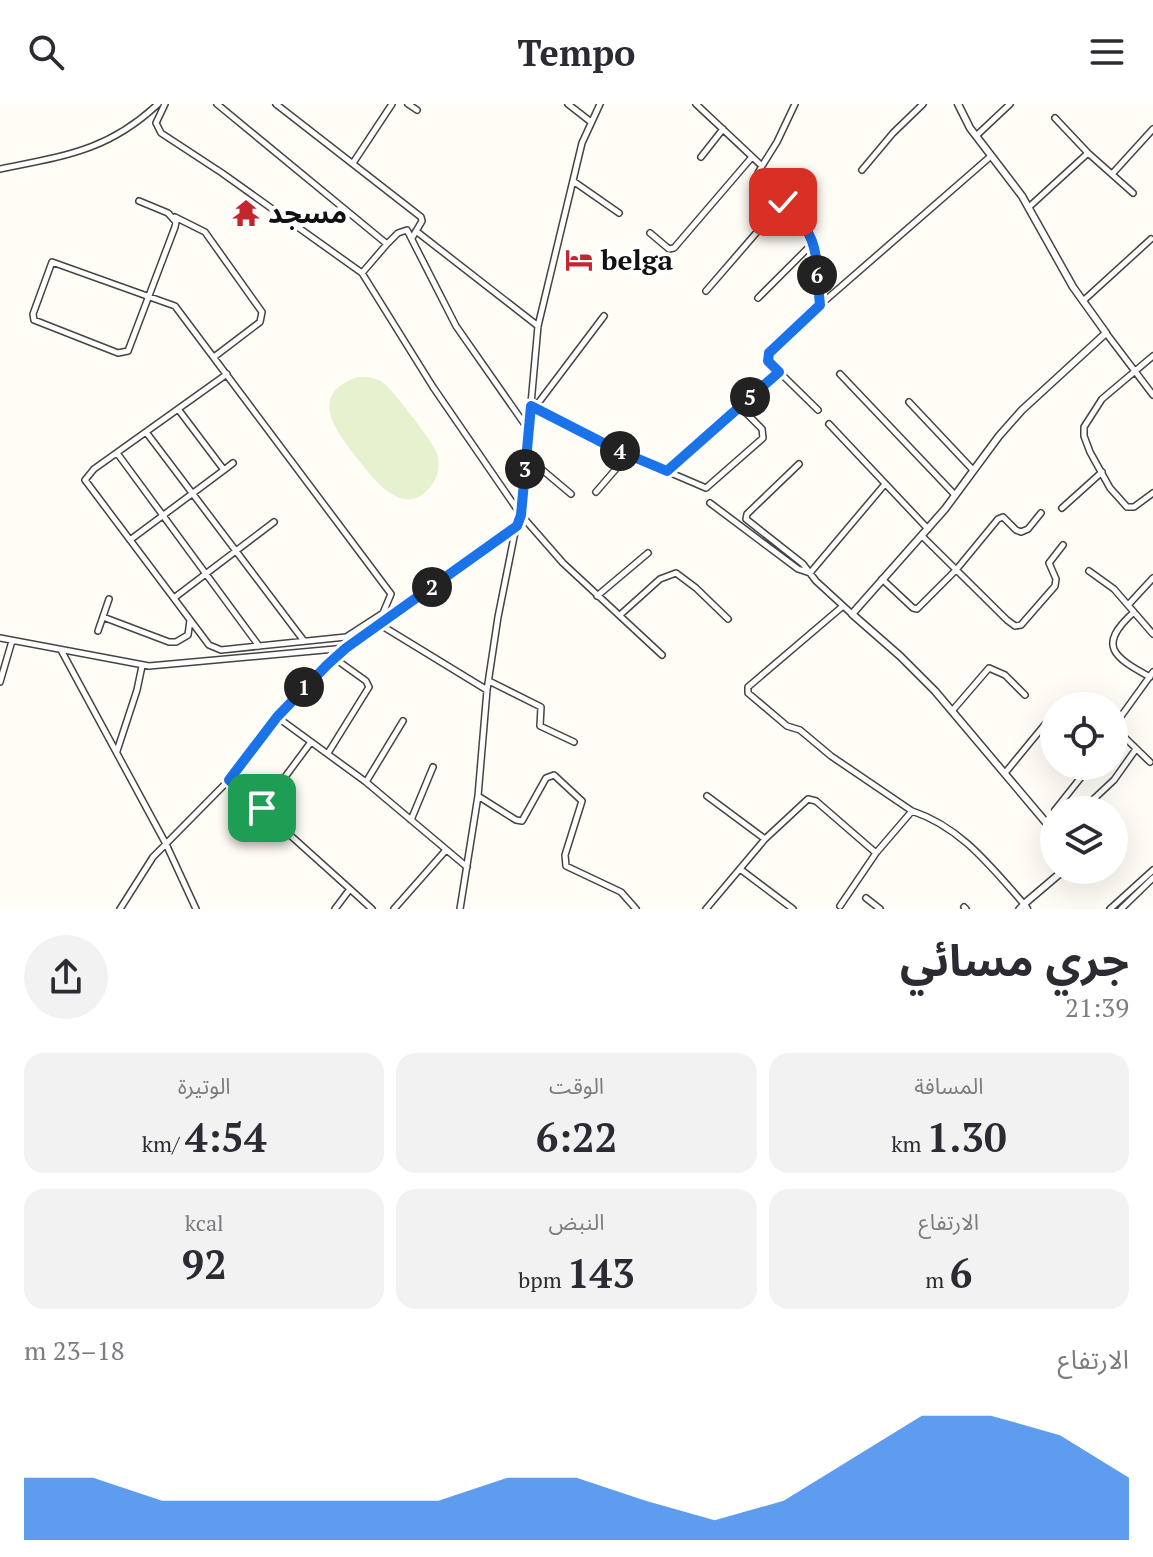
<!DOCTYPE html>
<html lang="ar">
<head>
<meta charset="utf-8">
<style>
	:root { --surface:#fff; --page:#f2f2f3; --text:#2b2b33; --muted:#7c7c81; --accent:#1a73e8 }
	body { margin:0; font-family:"PT Serif","Noto Sans Arabic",serif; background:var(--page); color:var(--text); direction:rtl; height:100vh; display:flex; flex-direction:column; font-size:30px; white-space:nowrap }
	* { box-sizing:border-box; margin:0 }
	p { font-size:26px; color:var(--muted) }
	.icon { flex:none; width:44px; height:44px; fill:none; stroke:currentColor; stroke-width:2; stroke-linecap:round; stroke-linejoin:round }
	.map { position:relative; height:805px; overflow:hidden; direction:ltr }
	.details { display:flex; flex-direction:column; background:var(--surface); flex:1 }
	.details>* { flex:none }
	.tools { position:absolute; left:1040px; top:588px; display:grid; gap:16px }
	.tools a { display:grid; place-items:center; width:88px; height:88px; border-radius:50%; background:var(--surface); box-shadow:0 8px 32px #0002; font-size:40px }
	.pin { position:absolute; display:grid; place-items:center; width:68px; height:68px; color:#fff; margin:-34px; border-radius:16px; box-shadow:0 4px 12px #0006 }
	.km { position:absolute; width:40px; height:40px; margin:-20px; border-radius:50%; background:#222; color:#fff; font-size:22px; line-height:40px; text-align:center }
	.round { display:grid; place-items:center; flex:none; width:84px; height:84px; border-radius:42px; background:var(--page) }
	.summary { display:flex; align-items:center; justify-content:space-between; height:136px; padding:0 24px }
	h1 { font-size:44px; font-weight:700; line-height:60px }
	.stats { display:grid; grid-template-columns:repeat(3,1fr); gap:12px; height:136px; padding:8px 24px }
	.stats div { display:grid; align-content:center; border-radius:20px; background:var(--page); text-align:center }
	.stats b { font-size:40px; font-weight:700 }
	.stats small { font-size:22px; font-weight:400 }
	.stats p { font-size:22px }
	.chart { height:224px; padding:16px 24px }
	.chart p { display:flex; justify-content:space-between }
	.chart svg { width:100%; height:144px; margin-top:8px; fill:var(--accent); opacity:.7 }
	header { display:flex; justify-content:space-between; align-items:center; height:104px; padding:0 24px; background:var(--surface); font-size:36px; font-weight:700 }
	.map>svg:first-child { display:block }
	.pitch { fill:#e6f2cf }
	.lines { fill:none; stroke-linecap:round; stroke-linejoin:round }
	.minor-casing { stroke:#444; stroke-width:8 }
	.tertiary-casing { stroke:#444; stroke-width:9 }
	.minor { stroke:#fff; stroke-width:5 }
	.tertiary { stroke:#fff; stroke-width:6 }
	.route-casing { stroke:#fff; stroke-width:16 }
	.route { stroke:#1a73e8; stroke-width:10 }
	.labels { text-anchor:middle; stroke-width:8; stroke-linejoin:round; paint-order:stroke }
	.poi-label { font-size:28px; font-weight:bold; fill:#111; stroke:#fff; text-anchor:start }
</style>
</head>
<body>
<header><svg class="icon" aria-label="menu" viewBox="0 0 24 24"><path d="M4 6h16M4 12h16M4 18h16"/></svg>Tempo<svg class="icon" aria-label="search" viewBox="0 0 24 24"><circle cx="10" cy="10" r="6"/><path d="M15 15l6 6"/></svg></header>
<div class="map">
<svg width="1153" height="805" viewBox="0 0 1153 805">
	<rect width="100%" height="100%" fill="#fffdf5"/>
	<!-- pitch -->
	<path class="pitch" d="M 357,273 C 366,273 373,273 381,277 C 391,283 433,338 437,349 C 440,359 439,371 433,379 C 406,419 374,376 357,354 C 336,327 307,291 357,273 Z"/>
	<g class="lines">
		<!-- minor casing -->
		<g class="minor-casing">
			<path id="minor" d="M 165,0 L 156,19 L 161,29 L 222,69 L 362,169 L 433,283 L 521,411 L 563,459 L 662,551
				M 217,0 L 387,140 L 362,169
				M 276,0 L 421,113 L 422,117 L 412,134
				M 408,0 L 417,6
				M 568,0 L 591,18
				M 696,0 L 762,62 L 777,38 L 795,0
				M 1055,14 L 1088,49 L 1133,89
				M 976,32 L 1010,0
				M 701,53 L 723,25
				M 353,59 L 392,0
				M 762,62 L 758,69 C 764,86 784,97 797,110 C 820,134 817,170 820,200
				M 0,65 C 64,52 108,47 158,0
				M 862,66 L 893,29 L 923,0
				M 1113,69 L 1153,25
				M 573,77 L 619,109
				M 139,97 L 168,109 L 176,118 L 175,123 L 128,247 L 118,249 L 34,216 L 33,210 L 52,158 L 175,202 L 391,490 L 383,509 L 346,533 L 221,546 L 209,541 L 85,376 L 94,365 L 227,270
				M 1029,103 L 1088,49
				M 175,113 L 205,128 L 262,208 L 260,218 L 214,253
				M 416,127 L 538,222
				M 650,129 L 669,145 L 674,144 L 752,53
				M 387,140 L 398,129 L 407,126 L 456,222 L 528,325
				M 706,187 L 783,98
				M 758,194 L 813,139
				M 1083,197 L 1151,135
				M 1106,229 L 1153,291
				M 1153,252 L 1102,295 L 1084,323 L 1084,332 L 1090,348 L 1110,384 L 1127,403 L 1134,403 L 1153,389
				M 840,270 L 955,391
				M 909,298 L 973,366
				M 531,302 L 617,346 L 706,384 L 763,334 L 762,325 L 740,303
				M 536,302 L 604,212
				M 818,306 L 768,257 L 769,249 L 820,201 L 991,52
				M 829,320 L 928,425
				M 146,328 L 304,537
				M 117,349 L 259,542
				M 527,353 L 571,390
				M 799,360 L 747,410 L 746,415 L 803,460 L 816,477 L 852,510
				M 224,366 L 233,359
				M 667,367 L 779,268
				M 596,388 L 628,351
				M 710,399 L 798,465 L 810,469 L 885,380
				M 1062,404 L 1102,368
				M 922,432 L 1007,516 L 1015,522 L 1021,521 L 1055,482 L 1056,475 L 1049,459 L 1063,441
				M 130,436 L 224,366 L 178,305
				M 1089,467 L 1114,485 L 1153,530
				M 882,475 L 913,504 L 917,505 L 956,466 L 998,415 L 1003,413 L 1016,426 L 1021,428 L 1028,425 L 1041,409
				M 597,492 L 648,449
				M 174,494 L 274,418
				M 1129,500 L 1153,474
				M 843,502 L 748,583 L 748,589 L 787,622 L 800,626 L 831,652 L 912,707
				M 1134,508 C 1096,542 1114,553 1150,573
				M 620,511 L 660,475 L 676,469 L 696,484 L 728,515
				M 103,513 L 169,538 L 176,538 L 188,531 L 190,516
				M 379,520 L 487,586
				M 98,527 L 109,495
				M 0,534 L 149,562 L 346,544 L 517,422 L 521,411 L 538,222 L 582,39 L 600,0
				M 61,546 L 166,740 L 196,805
				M 489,577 L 541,603 L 540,622 L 574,638
				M 0,578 L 12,537
				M 952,607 L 989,564 L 1005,571 L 1025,591
				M 277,613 L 366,678 L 467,763
				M 1114,622 L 1153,568
				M 1114,623 L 1150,658
				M 117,647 L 137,586 L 142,562
				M 328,649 L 369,583 L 366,577 L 334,554
				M 1005,669 L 1051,613
				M 229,676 L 350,785 L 335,805
				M 366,678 L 403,617
				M 478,692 L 516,716 L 522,717 L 546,674 L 554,671 L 582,697 L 565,751 L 566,762 L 621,788 L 636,805
				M 707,692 L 765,735
				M 262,704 L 311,638
				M 1055,706 L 1090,662
				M 1082,706 L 1114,676 L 1136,645
				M 411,716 L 433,663
				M 740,765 L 793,805
				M 350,785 L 372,805
				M 866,794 L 880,805
				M 840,802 L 876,749 L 912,707 C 961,723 991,763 1024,800 L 1019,805
				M 964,803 L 966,805
				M 120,805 L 153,753 L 229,676 L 277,613 L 299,588 L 345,545
				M 394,805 L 446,746
				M 460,805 L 478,692 L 487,586 L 498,513 L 516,423
				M 706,805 L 765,735 L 808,695 L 816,697 L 876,749
				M 1110,805 L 1153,766
				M 1121,805 L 1153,774"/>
		</g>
		<!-- tertiary casing -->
		<g class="tertiary-casing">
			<path id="tertiary" d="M 958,0 L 970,24 L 1022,92 L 1073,183 L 1106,229 L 1022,306 L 999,332 L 945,405 L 852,510 L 900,552 L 935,587 L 1054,728
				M 1027,805 L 1024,800 L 1064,766"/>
		</g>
		<!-- minor -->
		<use href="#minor" class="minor"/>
		<!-- tertiary -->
		<use href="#tertiary" class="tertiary"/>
	</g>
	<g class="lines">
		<!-- route casing -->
		<g class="route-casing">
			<path id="route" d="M 262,704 L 229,676 L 277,613 L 327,561 L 346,544 L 517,422 L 521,411 L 531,302 L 617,346 L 667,367 L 779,268 L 768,257 L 769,249 L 820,201 C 815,153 822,133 783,98"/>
		</g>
		<!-- route -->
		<use href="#route" class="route"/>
	</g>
	<!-- icons -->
	<defs>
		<g id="temple-bare" transform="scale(2.16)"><path d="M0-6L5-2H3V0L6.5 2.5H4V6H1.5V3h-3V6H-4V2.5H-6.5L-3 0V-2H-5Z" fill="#c4262e" stroke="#fff" stroke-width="2.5" paint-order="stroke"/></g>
		<g id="hotel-bare" transform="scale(2.16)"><path d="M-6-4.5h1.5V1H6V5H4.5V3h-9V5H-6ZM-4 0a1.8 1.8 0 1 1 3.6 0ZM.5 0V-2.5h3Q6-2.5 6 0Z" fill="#c4262e" stroke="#fff" stroke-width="2.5" paint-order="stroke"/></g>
	</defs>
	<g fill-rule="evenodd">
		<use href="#temple-bare" x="246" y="109"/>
		<use href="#hotel-bare" x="579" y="156"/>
	</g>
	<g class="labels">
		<!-- poi labels -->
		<g class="poi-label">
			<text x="268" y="119">مسجد</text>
			<text x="601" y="166">belga</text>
		</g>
	</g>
</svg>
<div class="tools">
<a><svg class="icon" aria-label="locate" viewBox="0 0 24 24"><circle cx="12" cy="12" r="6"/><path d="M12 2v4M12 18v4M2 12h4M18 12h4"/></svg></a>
<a><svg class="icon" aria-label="layers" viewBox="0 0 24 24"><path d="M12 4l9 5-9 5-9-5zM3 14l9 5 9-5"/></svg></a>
</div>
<div class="pin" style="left:262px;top:704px;background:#1e9e55"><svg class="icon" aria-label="arrive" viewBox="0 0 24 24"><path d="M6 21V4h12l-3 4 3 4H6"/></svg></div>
<div class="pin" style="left:783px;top:98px;background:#d93025"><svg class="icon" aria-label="check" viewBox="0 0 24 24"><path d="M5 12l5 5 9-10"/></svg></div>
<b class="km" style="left:304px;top:583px">1</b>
<b class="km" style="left:432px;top:483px">2</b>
<b class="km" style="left:525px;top:365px">3</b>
<b class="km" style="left:620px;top:347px">4</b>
<b class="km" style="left:750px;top:293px">5</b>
<b class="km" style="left:817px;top:171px">6</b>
</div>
<section class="details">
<div class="summary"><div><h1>جري مسائي</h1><p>21:39</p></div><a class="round"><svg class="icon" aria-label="share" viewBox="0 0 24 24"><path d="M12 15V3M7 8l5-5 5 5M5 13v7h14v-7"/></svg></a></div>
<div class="stats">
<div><p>المسافة</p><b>1.30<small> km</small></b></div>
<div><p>الوقت</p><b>6:22</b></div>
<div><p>الوتيرة</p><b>4:54<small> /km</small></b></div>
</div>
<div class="stats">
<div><p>الارتفاع</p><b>6<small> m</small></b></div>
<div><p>النبض</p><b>143<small> bpm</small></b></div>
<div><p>kcal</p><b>92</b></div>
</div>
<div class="chart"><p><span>الارتفاع</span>18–23 m</p>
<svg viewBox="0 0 160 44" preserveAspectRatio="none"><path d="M0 44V25L10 25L20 32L30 32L40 32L50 32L60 32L70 25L80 25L90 32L100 38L110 32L120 19L130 6L140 6L150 12L160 25V44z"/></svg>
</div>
</section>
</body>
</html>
